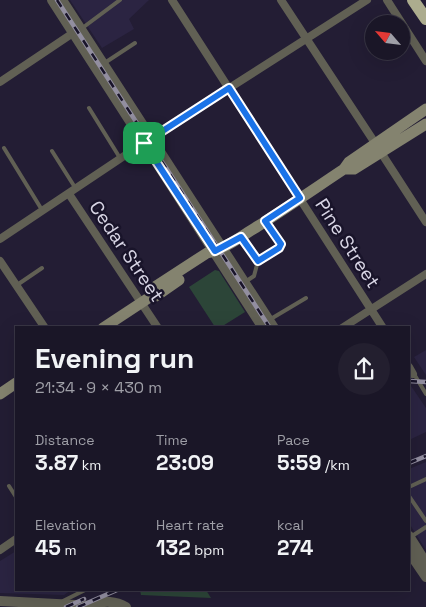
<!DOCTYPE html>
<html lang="en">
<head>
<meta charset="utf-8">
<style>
	:root { --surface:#1a1627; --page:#231f2f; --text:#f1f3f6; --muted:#9f9fa7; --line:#383544 }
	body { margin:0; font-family:"Space Grotesk",sans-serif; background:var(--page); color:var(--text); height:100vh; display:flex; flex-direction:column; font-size:19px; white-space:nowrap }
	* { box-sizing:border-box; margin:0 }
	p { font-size:16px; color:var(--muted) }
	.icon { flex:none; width:28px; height:28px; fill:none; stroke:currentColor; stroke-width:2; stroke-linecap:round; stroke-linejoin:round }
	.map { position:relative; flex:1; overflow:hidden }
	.details { position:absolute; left:15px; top:326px; width:395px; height:265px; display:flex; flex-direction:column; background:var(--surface); border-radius:0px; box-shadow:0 5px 20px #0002,0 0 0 1px var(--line) }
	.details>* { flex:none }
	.needle { width:32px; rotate:298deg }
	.controls { position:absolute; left:365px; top:15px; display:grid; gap:10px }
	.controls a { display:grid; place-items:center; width:45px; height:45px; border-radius:50%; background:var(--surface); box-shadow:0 5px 20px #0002,0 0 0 1px var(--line); font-size:25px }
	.pin { position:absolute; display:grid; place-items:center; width:42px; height:42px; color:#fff; margin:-21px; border-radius:10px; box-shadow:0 2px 8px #0006 }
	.round { display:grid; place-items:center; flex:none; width:52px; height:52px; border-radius:26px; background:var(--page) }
	.head { display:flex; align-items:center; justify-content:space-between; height:85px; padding:0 20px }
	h1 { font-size:28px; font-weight:800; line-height:38px }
	.stats { display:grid; grid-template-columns:repeat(3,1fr); gap:8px; height:85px; padding:5px 20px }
	.stats div { display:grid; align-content:center }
	.stats b { font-size:21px; font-weight:800 }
	.stats small { font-size:14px; font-weight:400 }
	.stats p { font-size:14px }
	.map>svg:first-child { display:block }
	.built { fill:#2b2442 }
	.green { fill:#2c4538 }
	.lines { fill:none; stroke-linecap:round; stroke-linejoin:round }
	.service { stroke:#616054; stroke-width:4 }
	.minor { stroke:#616054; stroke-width:8 }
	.tertiary { stroke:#616054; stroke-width:10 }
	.secondary { stroke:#84836f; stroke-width:11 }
	.trunk { stroke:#acac8e; stroke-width:12 }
	.rail-casing { stroke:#928ea0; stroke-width:4.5 }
	.rail { stroke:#19142a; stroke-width:2.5; stroke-dasharray:8; stroke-linecap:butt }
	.route-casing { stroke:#fff; stroke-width:10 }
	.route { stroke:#1a73e8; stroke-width:6 }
	.labels { text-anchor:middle; stroke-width:5; stroke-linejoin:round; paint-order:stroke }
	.street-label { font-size:19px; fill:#d8d5e5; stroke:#19142a }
</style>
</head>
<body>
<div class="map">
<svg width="426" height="607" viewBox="0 0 426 607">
	<rect width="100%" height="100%" fill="#231d34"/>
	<!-- built -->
	<path class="built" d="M 70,0 L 149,0 L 129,19 L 134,29 L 102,48 Z
		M 426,350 L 426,375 L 414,357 Z
		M 409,383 L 426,408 L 426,432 L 409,440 Z
		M 426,462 L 426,550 L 409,523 L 409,469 Z
		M 16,551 L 16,590 L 71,590 L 64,595 L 0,593 L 0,561 Z"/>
	<!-- green -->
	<path class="green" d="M 215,270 L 219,271 L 245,312 L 221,327 L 215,327 L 189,287 Z
		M 140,590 L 206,590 L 211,598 L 141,595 Z"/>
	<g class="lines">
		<!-- service -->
		<path class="service" d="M 81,29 L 120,0
			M 103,64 L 135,43
			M 89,108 L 120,158
			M 4,148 L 42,210
			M 52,151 L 76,189
			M 242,239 L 258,261 L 279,248 L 281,244 L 266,222
			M 245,282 L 254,276 L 258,261
			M 17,285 L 42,268
			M 269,320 L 306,298
			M 414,374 L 426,394
			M 9,486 L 16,497
			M 409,487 L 426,479
			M 409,496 L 426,521
			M 412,536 L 426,527
			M 63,601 L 85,590"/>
		<!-- minor -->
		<path class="minor" d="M 172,0 L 383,328
			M 281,0 L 375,143
			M 387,0 L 426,61
			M 0,82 L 73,33
			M 380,151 L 426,222
			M 69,194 L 158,328
			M 0,239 L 151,138 L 367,0
			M 0,261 L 45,328
			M 342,328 L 426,274
			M 409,367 L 413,374
			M 0,550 L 16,539"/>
		<!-- tertiary -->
		<path class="tertiary" d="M 52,0 L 263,328
			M 62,0 L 274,328
			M 409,536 L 426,563
			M 409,552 L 426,577
			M 0,601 L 94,606 C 103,599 117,602 126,607"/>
		<!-- secondary -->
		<path class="secondary" d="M 344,169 L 354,169 L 426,124
			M 150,297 L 153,288 L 207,253 C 225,249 240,237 255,228 C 285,209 314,189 344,169 L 349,162 L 426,109
			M 103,328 L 150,297 L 156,296 L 179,280
			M 0,394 L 16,383"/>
		<!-- trunk -->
		<path class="trunk" d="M 413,0 L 426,19"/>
		<!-- rail casing -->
		<g class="rail-casing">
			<path id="rail" d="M 57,0 L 270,328
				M 409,381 L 426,382
				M 409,463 L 426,456
				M 66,607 L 84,599
				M 78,607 L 117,590"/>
		</g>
		<!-- rail -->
		<use href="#rail" class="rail"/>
	</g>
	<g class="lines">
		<!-- route casing -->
		<g class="route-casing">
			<path id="route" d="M 229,88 L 300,198 L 265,221 L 281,244 L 279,248 L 258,261 L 241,237 L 215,251 L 144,143 Z"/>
		</g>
		<!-- route -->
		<use href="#route" class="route"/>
	</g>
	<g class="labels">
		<!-- street labels -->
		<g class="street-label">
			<text transform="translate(348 243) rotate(57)" y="7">Pine Street</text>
			<text transform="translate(127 251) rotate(56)" y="7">Cedar Street</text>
		</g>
	</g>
</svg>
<div class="controls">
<a><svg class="needle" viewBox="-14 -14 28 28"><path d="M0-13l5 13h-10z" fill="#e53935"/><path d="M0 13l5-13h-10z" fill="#9f9fa7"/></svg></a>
</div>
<div class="pin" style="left:144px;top:143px;background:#1e9e55"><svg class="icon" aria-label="arrive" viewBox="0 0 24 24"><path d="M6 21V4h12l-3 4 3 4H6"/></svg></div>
<section class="details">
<div class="head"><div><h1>Evening run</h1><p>21:34 · 9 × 430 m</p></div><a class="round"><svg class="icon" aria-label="share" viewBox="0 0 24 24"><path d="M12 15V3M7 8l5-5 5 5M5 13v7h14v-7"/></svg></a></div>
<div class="stats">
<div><p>Distance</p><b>3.87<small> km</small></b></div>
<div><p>Time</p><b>23:09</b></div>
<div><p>Pace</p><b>5:59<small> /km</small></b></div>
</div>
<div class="stats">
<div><p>Elevation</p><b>45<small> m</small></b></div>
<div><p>Heart rate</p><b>132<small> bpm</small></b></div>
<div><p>kcal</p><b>274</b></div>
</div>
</section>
</div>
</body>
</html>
